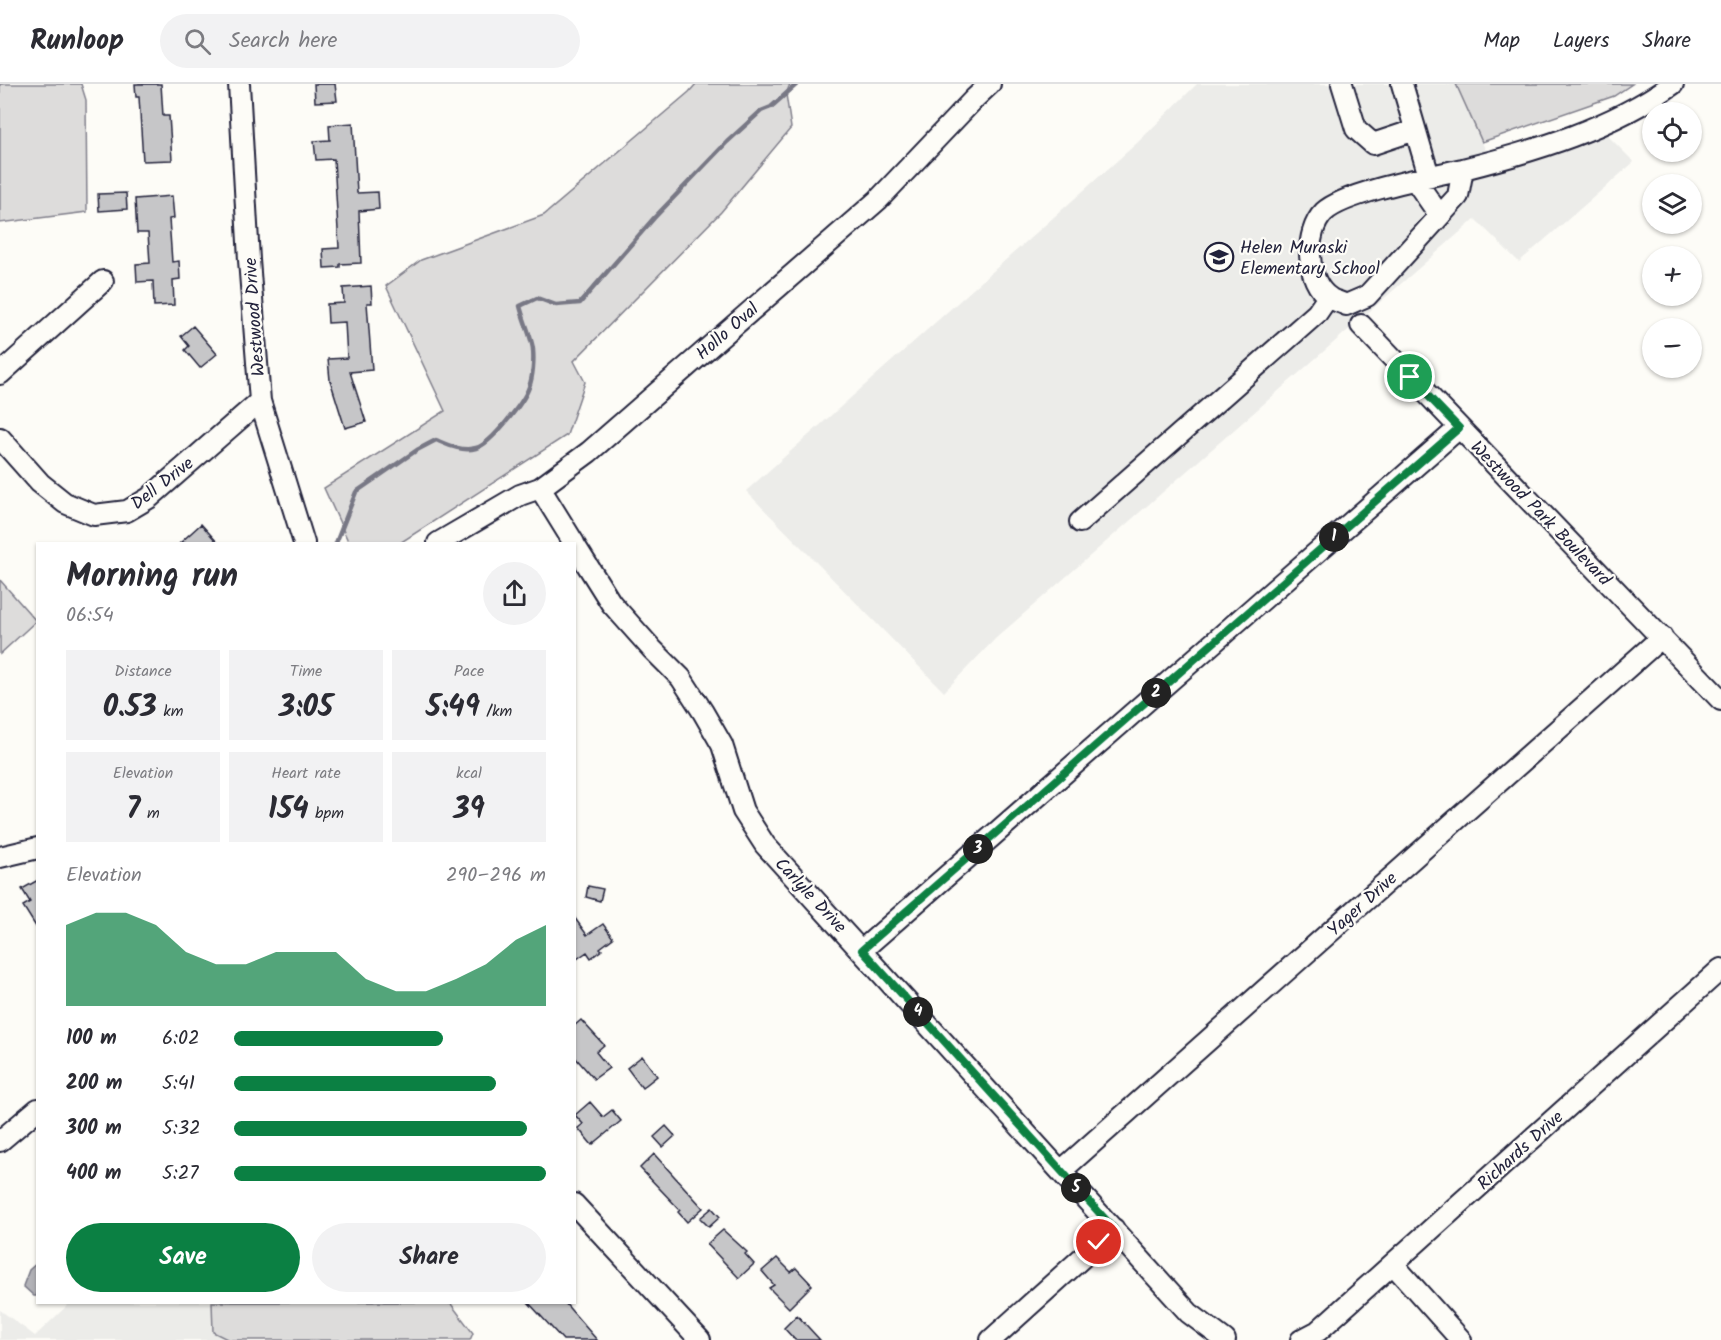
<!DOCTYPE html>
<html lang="en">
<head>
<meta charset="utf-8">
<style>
	:root { --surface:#fff; --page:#f2f2f3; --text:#2b2b33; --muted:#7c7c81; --line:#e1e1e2; --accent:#0b8043 }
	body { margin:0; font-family:Kalam,sans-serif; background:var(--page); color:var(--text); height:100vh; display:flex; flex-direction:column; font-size:22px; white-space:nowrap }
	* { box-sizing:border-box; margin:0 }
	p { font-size:20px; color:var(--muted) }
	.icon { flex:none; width:33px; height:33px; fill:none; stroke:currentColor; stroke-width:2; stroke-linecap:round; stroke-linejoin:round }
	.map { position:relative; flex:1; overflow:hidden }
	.side { position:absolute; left:36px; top:458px; width:540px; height:762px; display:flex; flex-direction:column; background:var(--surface); border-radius:0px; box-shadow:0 2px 4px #0004 }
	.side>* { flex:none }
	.fabs { position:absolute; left:1642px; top:18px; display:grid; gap:12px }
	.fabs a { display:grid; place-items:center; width:60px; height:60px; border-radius:50%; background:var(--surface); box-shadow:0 2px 4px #0004; font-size:30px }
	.pin { position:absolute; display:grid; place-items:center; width:51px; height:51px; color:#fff; margin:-26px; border:3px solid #fff; border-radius:50%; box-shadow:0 2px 6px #0007 }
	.km { position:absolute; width:30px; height:30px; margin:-15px; border-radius:50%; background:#222; color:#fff; font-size:16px; line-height:30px; text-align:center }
	.round { display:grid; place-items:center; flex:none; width:63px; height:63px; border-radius:32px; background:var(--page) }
	.overview { display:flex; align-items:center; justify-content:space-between; height:102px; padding:0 30px }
	h1 { font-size:33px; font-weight:700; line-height:45px }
	.stats { display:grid; grid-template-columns:repeat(3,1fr); gap:9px; height:102px; padding:6px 30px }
	.stats div { display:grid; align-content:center; border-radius:0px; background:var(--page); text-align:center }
	.stats b { font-size:30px; font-weight:700 }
	.stats small { font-size:16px; font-weight:400 }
	.stats p { font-size:16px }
	.chart { height:168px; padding:12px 30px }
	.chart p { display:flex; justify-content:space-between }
	.chart svg { width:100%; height:108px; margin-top:6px; fill:var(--accent); opacity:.7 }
	.button { display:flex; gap:12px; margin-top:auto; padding:12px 30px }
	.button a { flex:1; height:69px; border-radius:36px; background:var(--accent); color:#fff; font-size:24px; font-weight:700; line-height:69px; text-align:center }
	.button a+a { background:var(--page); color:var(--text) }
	ul { padding:0 30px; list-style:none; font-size:20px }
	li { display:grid; grid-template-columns:96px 72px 1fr; align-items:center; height:45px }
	li i { height:15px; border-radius:8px; background:var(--accent) }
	header { display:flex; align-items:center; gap:36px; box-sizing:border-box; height:84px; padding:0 30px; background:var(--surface); border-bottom:2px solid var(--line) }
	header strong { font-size:28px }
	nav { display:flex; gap:33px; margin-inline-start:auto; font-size:21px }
	.search { width:420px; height:54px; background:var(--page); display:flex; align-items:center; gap:15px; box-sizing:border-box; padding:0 21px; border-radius:33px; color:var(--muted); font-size:22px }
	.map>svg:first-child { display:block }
	.built { fill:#ecece9 }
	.green { fill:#dddcdb; stroke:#807f8b; stroke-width:1.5 }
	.water { fill:#b2b2b7; stroke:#787885; stroke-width:1.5 }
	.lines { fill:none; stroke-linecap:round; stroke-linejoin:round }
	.stream { stroke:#787885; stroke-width:4.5 }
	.building { fill:#c6c6c8; stroke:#22223b; stroke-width:1.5 }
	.minor-casing { stroke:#22223b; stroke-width:24 }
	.minor { stroke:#fdfcf7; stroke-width:20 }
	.route-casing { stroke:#fff; stroke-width:12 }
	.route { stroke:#0b8043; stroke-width:8 }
	.labels { text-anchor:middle; stroke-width:4.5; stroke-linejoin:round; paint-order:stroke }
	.poi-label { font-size:18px; fill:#22223b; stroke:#fdfcf7; text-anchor:start }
	.street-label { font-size:18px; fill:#22223b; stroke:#fdfcf7 }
</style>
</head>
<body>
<header>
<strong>Runloop</strong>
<div class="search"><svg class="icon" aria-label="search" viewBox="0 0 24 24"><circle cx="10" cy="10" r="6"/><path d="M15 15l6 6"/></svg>Search here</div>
<nav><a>Map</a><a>Layers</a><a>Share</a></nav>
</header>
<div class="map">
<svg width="1721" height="1256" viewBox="0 0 1721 1256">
	<rect width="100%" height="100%" fill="#fdfcf7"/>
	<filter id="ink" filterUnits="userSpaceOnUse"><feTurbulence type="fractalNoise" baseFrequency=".0167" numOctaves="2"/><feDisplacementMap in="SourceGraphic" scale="12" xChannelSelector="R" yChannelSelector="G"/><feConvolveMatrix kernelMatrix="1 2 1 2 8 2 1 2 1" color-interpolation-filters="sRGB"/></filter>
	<g filter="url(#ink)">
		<!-- built -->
		<path class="built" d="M 1197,0 L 1456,0 L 1494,85 L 1602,46 L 1634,78 L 1519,178 L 1475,135 L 996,554 L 944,608 L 746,407 L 1137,59 Z
			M 71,1218 L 348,1218 L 380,1256 L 0,1256 L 0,1226 L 35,1252 Z"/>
		<!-- green -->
		<path class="green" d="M 0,0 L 81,0 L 86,16 L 87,128 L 0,139 Z
			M 696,0 L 790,0 L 786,10 L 791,44 L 721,128 L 574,277 L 585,298 L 567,351 L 400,459 L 349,459 L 324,404 L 445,327 L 386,202 L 421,176 L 544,131 L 689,8 Z
			M 1456,0 L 1632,0 L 1614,12 L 1482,58 Z
			M 0,496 L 36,537 L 0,570 Z
			M 212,1218 L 444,1218 L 451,1220 L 473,1249 L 470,1256 L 229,1256 L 213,1248 Z"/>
		<!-- water -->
		<path class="water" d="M 37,1179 L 37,1212 L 34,1212 L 23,1202 L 29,1186 Z"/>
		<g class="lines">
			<!-- stream -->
			<path class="stream" d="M 336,459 L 356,408 L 417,366 L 436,356 C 448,361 462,368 476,364 C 491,360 524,318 529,303 C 533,293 534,276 533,266 C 533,257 523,235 520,222 L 537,214 L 556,221 L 580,219 L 654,134 L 727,58 L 761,27 L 771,23 L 797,0"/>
		</g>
		<!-- building -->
		<path class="building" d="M 135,0 L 161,0 L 163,32 L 169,32 L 172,76 L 143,77 L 139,13 L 136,13 Z
			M 314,0 L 335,0 L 337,17 L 315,18 Z
			M 353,39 L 357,109 L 378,108 L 379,125 L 359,127 L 361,179 L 340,180 L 340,183 L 324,184 L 323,165 L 339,164 L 334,75 L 316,76 L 314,57 L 330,56 L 329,41 Z
			M 126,109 L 127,125 L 99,127 L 98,110 Z
			M 172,112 L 174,134 L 169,135 L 172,178 L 179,177 L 180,195 L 173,196 L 174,221 L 154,222 L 153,197 L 137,198 L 136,180 L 150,179 L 148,149 L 137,149 L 135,115 Z
			M 371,202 L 372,219 L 367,219 L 372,286 L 350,288 L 366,338 L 345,344 L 330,296 L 328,275 L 347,274 L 345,238 L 328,239 L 327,220 L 344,219 L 343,204 Z
			M 193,242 L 217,270 L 200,284 L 185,266 L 189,262 L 181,252 Z
			M 201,440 L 218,459 L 180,459 Z
			M 38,796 L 38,846 L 23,822 L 30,818 L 22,805 Z
			M 588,802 L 603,805 L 600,817 L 586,813 Z
			M 574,833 L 587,851 L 603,840 L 613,854 L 600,864 L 602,866 L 591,874 L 587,868 L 574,877 Z
			M 581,936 L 604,961 L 596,968 L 609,984 L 594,995 L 574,972 L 574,942 Z
			M 642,972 L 657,992 L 642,1004 L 627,984 Z
			M 590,1018 L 603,1033 L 612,1026 L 621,1037 L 592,1061 L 578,1044 L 583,1040 L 575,1031 Z
			M 666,1042 L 675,1052 L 663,1063 L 654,1053 Z
			M 654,1070 L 703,1124 L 687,1138 L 678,1128 L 680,1126 L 640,1084 Z
			M 712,1124 L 720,1133 L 709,1143 L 700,1134 Z
			M 723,1146 L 747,1168 L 745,1170 L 754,1180 L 739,1194 L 707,1160 Z
			M 777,1174 L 791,1188 L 796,1184 L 812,1201 L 789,1224 L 769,1204 L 774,1201 L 762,1187 Z
			M 528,1218 L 564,1218 L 597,1256 L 563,1256 Z
			M 797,1231 L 820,1256 L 795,1256 L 784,1244 Z"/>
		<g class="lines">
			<!-- minor casing -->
			<g class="minor-casing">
				<path id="minor" d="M 239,0 L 249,176 L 260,317 L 304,459
					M 1342,0 L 1356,45 L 1373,60 L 1415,46
					M 1402,0 L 1429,92
					M 1463,85 L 1458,112 L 1367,212 L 1346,221 C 1341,218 1334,217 1330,214 C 1305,198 1304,148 1324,128 C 1345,108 1432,92 1463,85 C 1535,67 1612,44 1673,0
					M 1415,96 L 1440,132
					M 1361,241 L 1721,616
					M 0,290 L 103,197
					M 0,354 L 40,399 L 65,419 L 94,431 L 127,427 L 149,414 L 260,317
					M 540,404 L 574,459
					M 1080,438 L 1317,229 L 1328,213
					M 438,459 L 520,411 L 540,404 L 589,368 L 878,116 L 975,14 L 990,0
					M 574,460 L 611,519 L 652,565 L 681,594 L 703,628 L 722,661 L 743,727 L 765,761 L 1189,1229 L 1225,1256
					M 0,773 L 38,764
					M 862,866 L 1459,344
					M 0,1057 L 38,1025
					M 1061,1087 L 1662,553
					M 574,1120 L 700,1256
					M 1393,1180 L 1461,1256
					M 991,1256 L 1114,1145
					M 1301,1256 L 1318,1247 L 1721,885"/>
			</g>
			<!-- minor -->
			<use href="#minor" class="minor"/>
		</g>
	</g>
	<g class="lines" filter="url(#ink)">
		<!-- route casing -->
		<g class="route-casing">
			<path id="route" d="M 1099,1158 L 1114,1145 L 862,866 L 1459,344 L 1410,293"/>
		</g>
		<!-- route -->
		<use href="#route" class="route"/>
	</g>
	<!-- icons -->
	<defs>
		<g id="school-ring" transform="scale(1.5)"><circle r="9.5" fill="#fdfcf7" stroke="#22223b" stroke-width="1.5"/><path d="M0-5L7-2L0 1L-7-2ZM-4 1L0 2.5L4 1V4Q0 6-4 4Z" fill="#22223b"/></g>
	</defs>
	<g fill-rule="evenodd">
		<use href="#school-ring" x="1219" y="173"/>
	</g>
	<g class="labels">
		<!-- poi labels -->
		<g class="poi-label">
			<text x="1240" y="169">Helen Muraski<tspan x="1240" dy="21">Elementary School</tspan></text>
		</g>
		<!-- street labels -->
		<g class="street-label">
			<text transform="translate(254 233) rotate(-94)" y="6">Westwood Drive</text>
			<text transform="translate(727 247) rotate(-41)" y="6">Hollo Oval</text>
			<text transform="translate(162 399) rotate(-38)" y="6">Dell Drive</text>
			<text transform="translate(1541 429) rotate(46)" y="6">Westwood Park Boulevard</text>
			<text transform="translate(811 811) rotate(47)" y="6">Carlyle Drive</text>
			<text transform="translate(1362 820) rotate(-42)" y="6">Yager Drive</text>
			<text transform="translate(1520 1066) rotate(-42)" y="6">Richards Drive</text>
		</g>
	</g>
</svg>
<div class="fabs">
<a><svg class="icon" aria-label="locate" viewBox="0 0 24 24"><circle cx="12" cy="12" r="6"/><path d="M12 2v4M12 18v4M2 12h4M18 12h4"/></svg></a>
<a><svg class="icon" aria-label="layers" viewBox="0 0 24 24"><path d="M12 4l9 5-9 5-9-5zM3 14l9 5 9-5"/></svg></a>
<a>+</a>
<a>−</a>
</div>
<div class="pin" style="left:1410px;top:293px;background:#1e9e55"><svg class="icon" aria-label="arrive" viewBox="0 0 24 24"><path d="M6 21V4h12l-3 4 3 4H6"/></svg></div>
<div class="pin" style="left:1099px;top:1158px;background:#d93025"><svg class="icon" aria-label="check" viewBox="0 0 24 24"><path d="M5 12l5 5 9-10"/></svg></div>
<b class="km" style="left:1334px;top:453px">1</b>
<b class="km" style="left:1156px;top:609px">2</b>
<b class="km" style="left:978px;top:765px">3</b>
<b class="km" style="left:918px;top:928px">4</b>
<b class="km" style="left:1076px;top:1104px">5</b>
<section class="side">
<div class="overview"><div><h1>Morning run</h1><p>06:54</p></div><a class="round"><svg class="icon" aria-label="share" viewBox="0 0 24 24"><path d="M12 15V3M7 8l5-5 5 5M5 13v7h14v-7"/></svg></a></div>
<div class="stats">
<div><p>Distance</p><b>0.53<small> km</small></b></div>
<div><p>Time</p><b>3:05</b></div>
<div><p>Pace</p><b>5:49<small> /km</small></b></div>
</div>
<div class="stats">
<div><p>Elevation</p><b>7<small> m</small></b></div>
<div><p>Heart rate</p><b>154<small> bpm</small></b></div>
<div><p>kcal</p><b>39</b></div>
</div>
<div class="chart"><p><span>Elevation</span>290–296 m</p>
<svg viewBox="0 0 160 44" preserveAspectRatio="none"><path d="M0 44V11L10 6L20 6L30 11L40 22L50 27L60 27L70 22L80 22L90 22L100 33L110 38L120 38L130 33L140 27L150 17L160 11V44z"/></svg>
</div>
<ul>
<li><b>100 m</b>6:02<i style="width:67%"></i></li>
<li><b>200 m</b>5:41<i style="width:84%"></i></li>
<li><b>300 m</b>5:32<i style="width:94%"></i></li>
<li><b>400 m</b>5:27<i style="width:100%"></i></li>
</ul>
<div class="button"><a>Save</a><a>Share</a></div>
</section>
</div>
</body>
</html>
